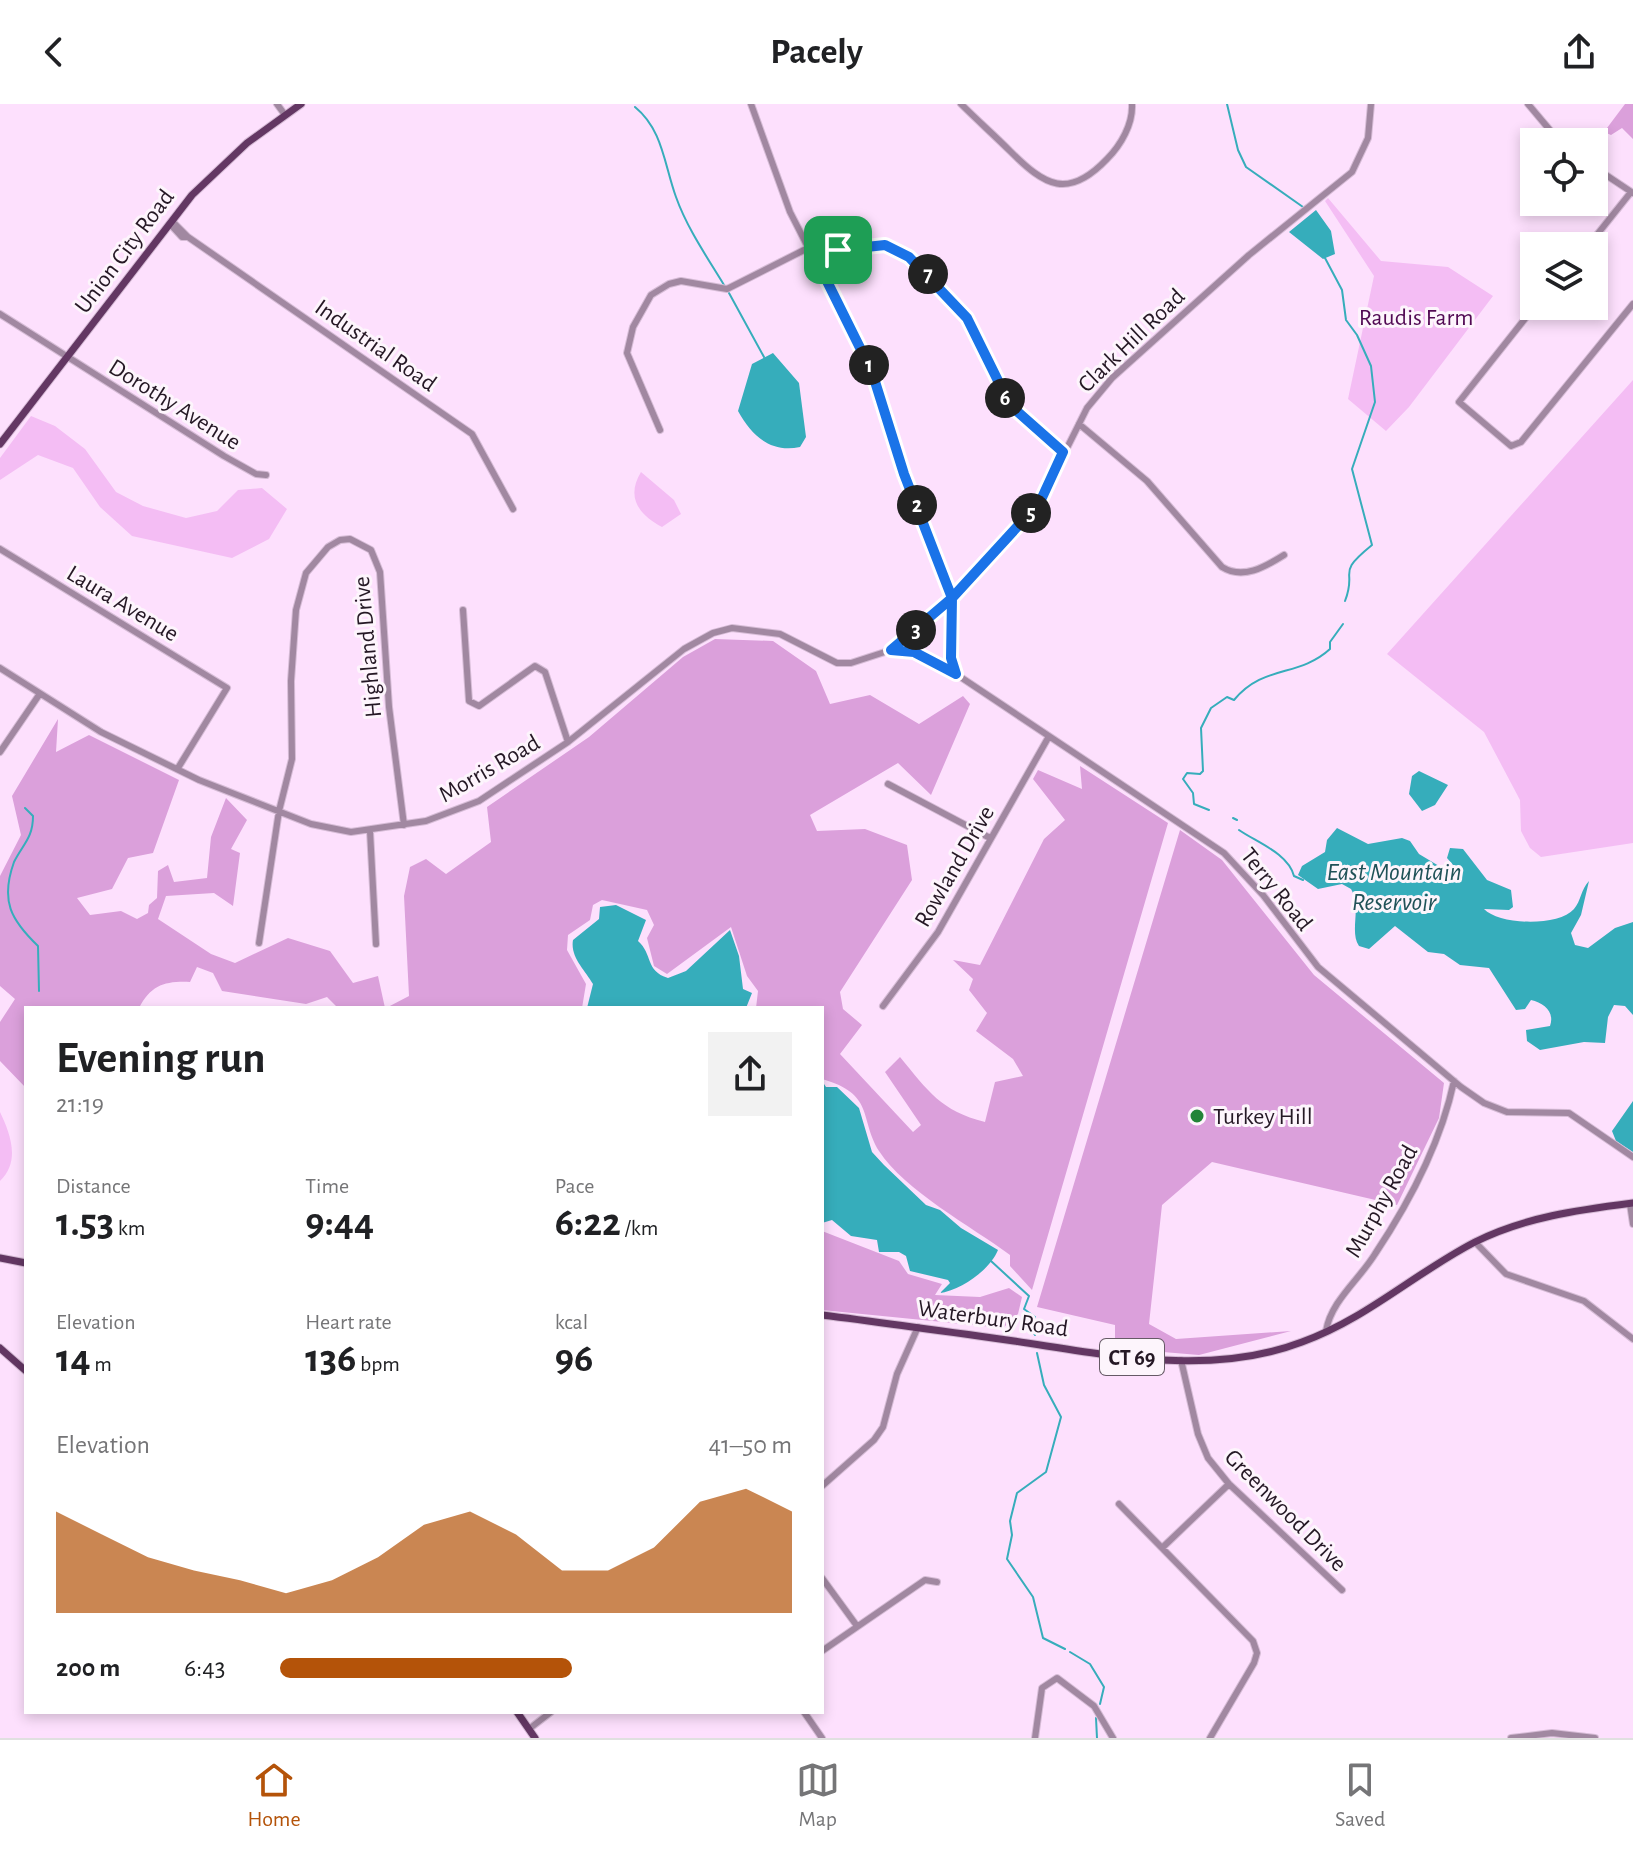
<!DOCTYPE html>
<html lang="en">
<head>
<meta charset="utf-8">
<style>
	:root { --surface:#fff; --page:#f2f2f2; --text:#202124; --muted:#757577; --line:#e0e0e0; --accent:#b45309 }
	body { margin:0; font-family:"Alegreya Sans",sans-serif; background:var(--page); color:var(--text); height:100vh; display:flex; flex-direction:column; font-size:30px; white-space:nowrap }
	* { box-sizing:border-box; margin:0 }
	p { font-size:26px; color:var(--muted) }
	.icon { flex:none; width:44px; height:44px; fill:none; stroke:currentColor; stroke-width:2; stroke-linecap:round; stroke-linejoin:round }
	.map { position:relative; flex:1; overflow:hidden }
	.panel { position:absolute; left:24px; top:902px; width:800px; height:708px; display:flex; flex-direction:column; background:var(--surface); border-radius:0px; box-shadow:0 4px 12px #0003 }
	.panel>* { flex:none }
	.tools { position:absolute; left:1520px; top:24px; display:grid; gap:16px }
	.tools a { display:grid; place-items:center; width:88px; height:88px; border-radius:0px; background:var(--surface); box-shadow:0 4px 12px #0003; font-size:40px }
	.pin { position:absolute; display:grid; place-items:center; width:68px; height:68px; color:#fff; margin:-34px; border-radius:16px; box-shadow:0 4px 12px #0006 }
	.km { position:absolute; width:40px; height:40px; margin:-20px; border-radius:50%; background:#222; color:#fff; font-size:22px; line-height:40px; text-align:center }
	.round { display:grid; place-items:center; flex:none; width:84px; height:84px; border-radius:0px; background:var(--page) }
	.headline { display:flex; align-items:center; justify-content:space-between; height:136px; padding:0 32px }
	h1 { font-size:44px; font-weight:600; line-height:60px }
	.metrics { display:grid; grid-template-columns:repeat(3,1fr); gap:12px; height:136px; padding:8px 32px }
	.metrics div { display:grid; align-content:center }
	.metrics b { font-size:40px; font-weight:600 }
	.metrics small { font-size:22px; font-weight:400 }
	.metrics p { font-size:22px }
	.chart { height:224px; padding:16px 32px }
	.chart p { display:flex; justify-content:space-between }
	.chart svg { width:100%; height:144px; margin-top:8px; fill:var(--accent); opacity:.7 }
	ul { padding:0 32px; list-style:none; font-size:26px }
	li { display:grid; grid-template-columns:128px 96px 1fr; align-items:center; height:60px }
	li i { height:20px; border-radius:10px; background:var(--accent) }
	header { display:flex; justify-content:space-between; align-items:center; height:104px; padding:0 32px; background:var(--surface); font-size:36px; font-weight:600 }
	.tabs { display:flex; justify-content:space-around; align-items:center; height:112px; border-top:2px solid var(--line); background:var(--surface); font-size:22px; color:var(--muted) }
	.tabs a { display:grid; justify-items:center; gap:4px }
	.tabs .current { color:var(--accent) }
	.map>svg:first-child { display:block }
	.green { fill:#f4bdf4 }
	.forest { fill:#dba0db }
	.water { fill:#36adbb }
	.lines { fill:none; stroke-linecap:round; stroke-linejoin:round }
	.stream { stroke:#36adbb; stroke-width:2 }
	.minor-casing { stroke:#d6bcd6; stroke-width:8 }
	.major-casing { stroke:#d6bcd6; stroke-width:9 }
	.minor { stroke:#a188a1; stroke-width:6 }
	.major { stroke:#633763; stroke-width:7 }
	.route-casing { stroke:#fff; stroke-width:16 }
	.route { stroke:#1a73e8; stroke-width:10 }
	.poi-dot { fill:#238437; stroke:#fdf5fc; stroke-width:3 }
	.labels { text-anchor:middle; stroke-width:6; stroke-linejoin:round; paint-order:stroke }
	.shield { fill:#fdf5fc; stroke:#665a66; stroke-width:2 }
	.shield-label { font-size:22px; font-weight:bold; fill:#251825 }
	.street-label { font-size:24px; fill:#251825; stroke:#fdf5fc }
	.park-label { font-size:24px; fill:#520a54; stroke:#fdf5fc }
	.poi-label { font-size:24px; fill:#251825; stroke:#fdf5fc; text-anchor:start }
	.water-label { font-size:26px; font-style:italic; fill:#205258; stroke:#fdf5fc }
</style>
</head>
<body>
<header><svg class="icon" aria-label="back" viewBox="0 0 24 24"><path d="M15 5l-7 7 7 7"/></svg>Pacely<svg class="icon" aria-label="share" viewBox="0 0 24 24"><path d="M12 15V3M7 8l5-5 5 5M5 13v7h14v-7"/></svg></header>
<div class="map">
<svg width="1633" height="1634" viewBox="0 0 1633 1634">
	<rect width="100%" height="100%" fill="#fde0fd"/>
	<!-- green -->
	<path class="green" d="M 1328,94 L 1381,157 L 1448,163 L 1493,192 L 1409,303 L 1386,327 L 1348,295 L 1374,172 L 1325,97 Z
		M 1633,276 L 1633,739 L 1541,753 L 1530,744 L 1521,727 L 1520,696 L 1484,628 L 1387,550 Z
		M 31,312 L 55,322 L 85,345 L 116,388 L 143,402 L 186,414 L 217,407 L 238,386 L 262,384 L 287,405 L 269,435 L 232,454 L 132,432 L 100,403 L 73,364 L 38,351 L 0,376 L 0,354 Z
		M 641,368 L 674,396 L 681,410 L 662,423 C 638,410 626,393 641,368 Z
		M 0,1008 C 10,1029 21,1057 0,1077 Z"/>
	<!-- forest -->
	<path class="forest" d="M 1625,0 L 1633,0 L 1633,35 L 1622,24 L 1611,31 L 1604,28 Z
		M 715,535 L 773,537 L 816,567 L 830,600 L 870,591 L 919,620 L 963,592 L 970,600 L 931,691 L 898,659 L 810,711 L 817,727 L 865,725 L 907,741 L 912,776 L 840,888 L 843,905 L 862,921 L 840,950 L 913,1028 L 921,1021 L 885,968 L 900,953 C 928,987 941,1007 985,1018 L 995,978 L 1023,972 L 1013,955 L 976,927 L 987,909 L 969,886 L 973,875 L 953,856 L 980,861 L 1044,735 L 1065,716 L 1033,675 L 1038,666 L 1082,685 L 1080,662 L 1168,719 L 1032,1186 L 1010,1162 L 1010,1151 C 971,1122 905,1087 879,1047 C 859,1014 875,990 822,975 L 822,904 L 756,904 L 758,887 L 747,872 L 731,823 L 667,870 L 654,862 L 647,834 L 654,821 L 647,806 L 602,796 L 593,801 L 590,816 L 568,831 L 567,846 L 586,880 L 582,904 L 386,904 L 409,892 L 404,792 L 410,763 L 426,755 L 446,770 L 491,738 L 487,703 L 589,633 L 683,553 Z
		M 58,615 L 56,648 L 89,631 L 179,676 L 153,749 L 128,754 L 112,785 L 77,794 L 90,811 L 121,807 L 137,815 L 148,809 L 149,801 L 157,794 L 158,767 L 168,761 L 174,778 L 207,774 L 211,733 L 226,694 L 247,716 L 231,745 L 240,749 L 233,802 L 214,789 L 166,792 L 158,815 L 211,850 L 235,859 L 288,834 L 330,847 L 353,879 L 378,872 L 385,904 L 338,904 L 327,893 L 306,900 L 222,887 L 213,869 L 197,863 L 190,878 C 165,877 151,881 139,904 L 26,904 L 26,984 L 0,957 L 0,918 L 15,895 L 0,882 L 0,772 L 21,731 L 12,692 Z
		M 1180,726 L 1222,756 L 1314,871 L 1444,979 L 1439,1014 L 1397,1101 L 1212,1058 L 1162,1101 L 1149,1220 L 1176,1235 L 1291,1227 L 1199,1251 L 1115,1244 L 1115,1221 L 1037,1203 Z
		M 822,1127 L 899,1157 L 908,1170 L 942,1180 L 935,1191 L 980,1193 L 1009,1184 L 1022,1193 L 1018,1210 L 1003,1224 L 822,1206 Z"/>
	<!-- water -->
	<path class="water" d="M 1316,106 L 1331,127 L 1335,150 L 1323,155 L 1289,128 Z
		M 773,249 L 799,279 L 806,333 L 800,343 C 770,349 752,332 738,307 L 752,260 Z
		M 1419,667 L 1448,681 L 1435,701 L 1422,707 L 1409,690 L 1412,672 Z
		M 1337,724 L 1368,740 L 1402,734 L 1410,737 L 1419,750 L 1459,774 L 1460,769 L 1447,754 L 1450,744 L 1463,745 L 1487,776 L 1511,786 L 1513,803 L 1509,806 L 1484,805 C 1499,821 1558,823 1574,805 C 1581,797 1581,785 1589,777 L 1581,811 L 1571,829 L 1575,841 L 1588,844 L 1615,824 L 1633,818 L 1633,911 L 1625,902 L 1614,901 L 1608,913 L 1605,939 L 1584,938 L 1540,946 L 1527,937 L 1526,926 L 1550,922 C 1555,908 1544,899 1531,896 L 1525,905 L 1516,906 L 1489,864 L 1460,861 L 1444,850 L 1428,848 L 1395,822 L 1369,845 L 1359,842 C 1349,827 1362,804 1351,785 L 1342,780 L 1318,785 L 1298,771 L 1302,762 L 1325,748 L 1327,736 Z
		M 616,801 L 646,816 L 638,837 C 653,850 645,867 668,874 L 686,867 L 730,826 L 739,852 L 743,885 L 752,889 L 746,904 L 587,904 L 593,880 C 585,866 570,853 573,836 L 599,815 L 600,803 Z
		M 822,977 L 826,983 L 837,983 L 859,1004 L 872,1048 L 884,1061 L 926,1101 L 940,1106 L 961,1124 L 998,1146 C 990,1166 961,1186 940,1189 L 950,1179 L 948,1176 L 910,1167 L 906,1152 L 899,1148 L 879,1148 L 877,1136 L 851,1132 L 832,1116 L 822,1119 Z
		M 1633,997 L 1633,1048 L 1616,1037 L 1612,1027 Z"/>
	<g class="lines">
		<!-- stream -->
		<path class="stream" d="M 1227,0 L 1238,46 L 1246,63 L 1303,103
			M 635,3 C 663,26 664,60 676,93 C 687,124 707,153 724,181
			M 1325,154 L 1342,186 L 1346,216 L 1357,231 L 1371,262 L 1375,298 L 1352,365 L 1372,441 C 1334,472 1358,464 1345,497
			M 729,189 L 764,253
			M 25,704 L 33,712 C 33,734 23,740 14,758 C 0,797 11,816 38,842 L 39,887
			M 1209,706 L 1194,700 L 1193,689 L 1183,675 L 1187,669 L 1200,670 L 1203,667 L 1201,624 L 1211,604 L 1227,593 L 1234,596 C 1264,560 1298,574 1330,545 L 1330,538 L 1343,520
			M 1233,714 L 1237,716
			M 1239,726 C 1256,738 1288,749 1294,772 L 1303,776
			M 991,1157 L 1029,1192 L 1024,1205 L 1035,1213 L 1031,1224 L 1035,1231
			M 1037,1249 L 1044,1281 L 1061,1313 L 1046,1368 L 1017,1389 L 1010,1417 L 1012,1431 L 1007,1455 L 1033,1493 L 1043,1534 L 1065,1545
			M 1070,1548 L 1090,1560 L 1104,1583 L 1100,1600
			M 1096,1614 L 1097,1634"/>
		<!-- minor casing -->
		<g class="minor-casing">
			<path id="minor" d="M 277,0 L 285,11
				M 751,0 L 790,108 L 872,268 L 904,370 L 950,483 L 951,554 L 956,570
				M 961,0 C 977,16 994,31 1010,47 C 1045,82 1068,96 1107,55 C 1121,41 1133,20 1132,0
				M 1528,0 L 1560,38
				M 1594,63 L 1633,89
				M 170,120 L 182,133 L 188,133 L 472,330 L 513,405
				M 170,120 L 175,120 L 188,133
				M 1588,142 L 1631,88
				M 814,151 L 885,141 L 909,153 L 967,214 L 1010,301 L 1063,348
				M 1535,202 L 1459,298 L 1511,342 L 1521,338 L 1633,200
				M 0,210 L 224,352 L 256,370 L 266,371
				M 1079,320 L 1147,377 L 1222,463 C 1243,476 1265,463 1284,451
				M 660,326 L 627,249 L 633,223 L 651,191 L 669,180 L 681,177 L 727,185 L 810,143
				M 0,445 L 227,584 L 178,664
				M 463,506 L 469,597 L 479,602 L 535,562 L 545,568 L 568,638
				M 891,546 L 914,548 L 956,570 L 1224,749 L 1263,791 L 1318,863 L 1461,983 L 1484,999 L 1507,1008 L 1569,1009 L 1633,1053
				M 0,564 L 101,628 L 199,676 L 311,720 L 351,728 L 426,717 L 479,697 L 568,638 L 684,545 L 713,529 L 732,524 L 780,530 L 837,559 L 851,559 L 891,546 L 944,504 L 1040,398 L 1087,304 L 1112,274 L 1249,151 L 1352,68 L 1368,34 L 1371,0
				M 0,648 L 39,591
				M 888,680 L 990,734
				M 370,727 L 376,840
				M 259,839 L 279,707 L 292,655 L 291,577 L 296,506 L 306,469 L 328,443 L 340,436 L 350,435 L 371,446 L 380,468 L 389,603 L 404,721
				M 883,902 L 938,828 L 1048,634
				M 1630,1100 L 1633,1120
				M 1475,1138 L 1506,1170 L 1584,1197 L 1633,1235
				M 1326,1227 C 1331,1197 1359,1176 1375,1150 C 1409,1099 1441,1038 1454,977
				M 1181,1256 L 1198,1330 L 1208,1354 L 1229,1380 L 1342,1486
				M 822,1382 L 874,1336 L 883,1323 L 897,1270 L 918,1223
				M 1119,1400 L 1253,1537 L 1257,1549 L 1254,1559 L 1210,1634
				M 1162,1444 L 1229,1380
				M 822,1474 L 857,1522
				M 822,1547 L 925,1476 L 937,1478
				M 804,1608 L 822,1634
				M 529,1625 L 551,1608
				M 1035,1634 L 1042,1584 L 1057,1574 L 1094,1602 L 1113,1634
				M 1511,1634 L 1552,1629 L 1595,1634"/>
		</g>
		<!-- major casing -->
		<g class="major-casing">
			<path id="major" d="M 0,340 L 192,91 L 247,39 L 301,0
				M 0,1154 L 26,1159
				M 822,1211 C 886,1219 950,1228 1014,1237 C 1109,1251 1210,1273 1302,1238 C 1366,1215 1415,1169 1475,1138 C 1525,1113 1578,1106 1633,1099
				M 0,1244 L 26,1267
				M 517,1608 L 535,1634"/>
		</g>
		<!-- minor -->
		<use href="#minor" class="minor"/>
		<!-- major -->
		<use href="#major" class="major"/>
	</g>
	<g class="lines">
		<!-- route casing -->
		<g class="route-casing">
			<path id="route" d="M 838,146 L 814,151 L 872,268 L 904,370 L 952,494 L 891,546 L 914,548 L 956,570 L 951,554 L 952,494 L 1040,398 L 1063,348 L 1010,301 L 967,214 L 909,153 L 885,141 L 838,146"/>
		</g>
		<!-- route -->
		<use href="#route" class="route"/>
	</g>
	<!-- markers -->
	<circle class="poi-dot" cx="1197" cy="1012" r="8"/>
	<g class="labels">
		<!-- shield labels -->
		<rect class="shield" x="1100" y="1235" width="64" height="36" rx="6"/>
		<g class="shield-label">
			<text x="1132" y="1261">CT 69</text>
		</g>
		<!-- street labels -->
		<g class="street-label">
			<text transform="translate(124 147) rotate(-53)" y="8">Union City Road</text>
			<text transform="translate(1131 236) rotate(-44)" y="8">Clark Hill Road</text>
			<text transform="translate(376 241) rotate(35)" y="8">Industrial Road</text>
			<text transform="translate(175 300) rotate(32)" y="8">Dorothy Avenue</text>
			<text transform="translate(123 499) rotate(31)" y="8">Laura Avenue</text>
			<text transform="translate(367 543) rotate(-95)" y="8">Highland Drive</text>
			<text transform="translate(489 664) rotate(-30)" y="8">Morris Road</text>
			<text transform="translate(954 762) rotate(-60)" y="8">Rowland Drive</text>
			<text transform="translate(1277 785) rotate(51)" y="8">Terry Road</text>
			<text transform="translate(1381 1097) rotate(-61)" y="8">Murphy Road</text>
			<text transform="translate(993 1214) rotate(8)" y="8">Waterbury Road</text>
			<text transform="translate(1286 1406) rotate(45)" y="8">Greenwood Drive</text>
		</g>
		<!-- park labels -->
		<g class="park-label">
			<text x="1416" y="221">Raudis Farm</text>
		</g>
		<!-- poi labels -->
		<g class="poi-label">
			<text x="1213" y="1020">Turkey Hill</text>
		</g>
		<!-- water labels -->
		<g class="water-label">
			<text x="1394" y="776">East Mountain<tspan x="1394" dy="30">Reservoir</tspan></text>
		</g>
	</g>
</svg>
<div class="tools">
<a><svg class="icon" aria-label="locate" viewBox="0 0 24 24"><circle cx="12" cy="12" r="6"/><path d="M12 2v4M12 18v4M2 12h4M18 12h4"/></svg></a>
<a><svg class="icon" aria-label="layers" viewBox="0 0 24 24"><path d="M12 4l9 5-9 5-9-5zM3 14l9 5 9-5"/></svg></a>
</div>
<div class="pin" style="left:838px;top:146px;background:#1e9e55"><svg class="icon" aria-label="arrive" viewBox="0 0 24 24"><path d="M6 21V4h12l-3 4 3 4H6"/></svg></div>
<b class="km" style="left:869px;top:261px">1</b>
<b class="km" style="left:917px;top:401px">2</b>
<b class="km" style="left:916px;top:526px">3</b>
<b class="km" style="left:1031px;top:409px">5</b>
<b class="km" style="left:1005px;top:294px">6</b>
<b class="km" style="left:928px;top:170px">7</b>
<section class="panel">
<div class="headline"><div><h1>Evening run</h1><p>21:19</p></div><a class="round"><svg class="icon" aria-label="share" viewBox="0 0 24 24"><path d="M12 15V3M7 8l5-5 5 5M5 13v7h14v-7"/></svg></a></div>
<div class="metrics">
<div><p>Distance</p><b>1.53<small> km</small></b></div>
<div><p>Time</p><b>9:44</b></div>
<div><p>Pace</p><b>6:22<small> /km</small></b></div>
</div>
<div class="metrics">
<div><p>Elevation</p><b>14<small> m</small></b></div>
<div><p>Heart rate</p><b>136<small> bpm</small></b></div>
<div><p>kcal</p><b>96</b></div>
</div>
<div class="chart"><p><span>Elevation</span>41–50 m</p>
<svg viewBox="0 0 160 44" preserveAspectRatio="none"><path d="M0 44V13L10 20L20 27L30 31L40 34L50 38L60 34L70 27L80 17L90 13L100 20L110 31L120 31L130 24L140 10L150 6L160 13V44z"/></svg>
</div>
<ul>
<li><b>200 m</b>6:43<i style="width:57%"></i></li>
</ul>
</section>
</div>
<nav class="tabs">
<a class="current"><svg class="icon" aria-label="home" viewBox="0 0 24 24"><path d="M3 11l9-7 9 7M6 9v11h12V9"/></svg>Home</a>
<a><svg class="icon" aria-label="map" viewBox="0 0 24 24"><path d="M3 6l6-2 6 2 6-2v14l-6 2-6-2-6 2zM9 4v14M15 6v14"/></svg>Map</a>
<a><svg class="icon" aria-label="saved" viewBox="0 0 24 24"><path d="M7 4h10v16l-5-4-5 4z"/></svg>Saved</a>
</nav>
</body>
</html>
